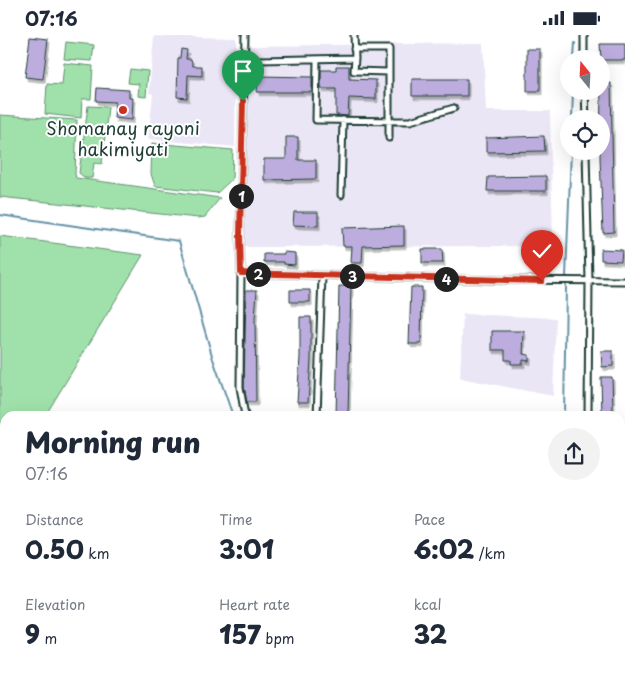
<!DOCTYPE html>
<html lang="en">
<head>
<meta charset="utf-8">
<style>
	:root { --surface:#fff; --page:#f2f2f3; --text:#1f2937; --muted:#747a83 }
	body { margin:0; font-family:"Playpen Sans",sans-serif; background:var(--page); color:var(--text); height:100vh; display:flex; flex-direction:column; font-size:19px; white-space:nowrap }
	* { box-sizing:border-box; margin:0 }
	p { font-size:16px; color:var(--muted) }
	.icon { flex:none; width:28px; height:28px; fill:none; stroke:currentColor; stroke-width:2; stroke-linecap:round; stroke-linejoin:round }
	.map { position:relative; flex:1; overflow:hidden }
	.sheet { position:absolute; left:0px; top:376px; width:625px; height:266px; display:flex; flex-direction:column; background:var(--surface); border-radius:15px 15px 0 0; box-shadow:0 5px 20px #0002 }
	.sheet>* { flex:none }
	.needle { width:32px; rotate:342deg }
	.fabs { position:absolute; left:560px; top:15px; display:grid; gap:10px }
	.fabs a { display:grid; place-items:center; width:50px; height:50px; border-radius:50%; background:var(--surface); box-shadow:0 5px 20px #0002; font-size:25px }
	.pin { position:absolute; display:grid; place-items:center; width:42px; height:42px; color:#fff; margin:-51px -21px; border-radius:50% 50% 50% 0; rotate:-45deg; box-shadow:0 0 5px #0007 }
	.pin .icon { rotate:45deg }
	.km { position:absolute; width:25px; height:25px; margin:-12px; border-radius:50%; background:#222; color:#fff; font-size:14px; line-height:25px; text-align:center }
	.round { display:grid; place-items:center; flex:none; width:52px; height:52px; border-radius:26px; background:var(--page) }
	.headline { display:flex; align-items:center; justify-content:space-between; height:85px; padding:0 25px }
	h1 { font-size:28px; font-weight:800; line-height:38px }
	.stats { display:grid; grid-template-columns:repeat(3,1fr); gap:8px; height:85px; padding:5px 25px }
	.stats div { display:grid; align-content:center }
	.stats b { font-size:25px; font-weight:800 }
	.stats small { font-size:14px; font-weight:400 }
	.stats p { font-size:14px }
	.status { display:flex; justify-content:space-between; align-items:center; height:35px; padding:0 25px; background:var(--surface); direction:ltr }
	.status svg { height:14px; fill:currentColor }
	.map>svg:first-child { display:block }
	.built { fill:#ebe6f5 }
	.green { fill:#a0e1ab; stroke:#608f70 }
	.lines { fill:none; stroke-linecap:round; stroke-linejoin:round }
	.stream { stroke:#6592a6; stroke-width:2 }
	.building { fill:#bdadde; stroke:#1f3d34; filter:url(#shadow) }
	.street-casing { stroke:#1f3d34; stroke-width:9 }
	.street { stroke:#fff; stroke-width:5 }
	.route-casing { stroke:#fff; stroke-width:10 }
	.route { stroke:#c8321e; stroke-width:6 }
	.poi-dot { fill:#c8321e; stroke:#fff; stroke-width:2 }
	.labels { text-anchor:middle; stroke-width:4; stroke-linejoin:round; paint-order:stroke }
	.poi-label { font-size:18px; fill:#1f3d34; stroke:#fff }
</style>
</head>
<body>
<div class="status"><b>07:16</b><svg viewBox="0 0 49 12"><path d="M0 12V9h3v3zM5 12V6h3v6zM10 12V3h3v9zM15 12V0h3v12zM26 1h20v11H26zM47 4h2v5h-2z"/></svg></div>
<div class="map">
<svg width="625" height="642" viewBox="0 0 625 642">
	<defs>
		<filter id="shadow"><feDropShadow dx="2" dy="3.5" stdDeviation="0" flood-color="#0004"/></filter>
	</defs>
	<rect width="100%" height="100%" fill="#fff"/>
	<filter id="ink" filterUnits="userSpaceOnUse"><feTurbulence type="fractalNoise" baseFrequency=".02" numOctaves="2"/><feDisplacementMap in="SourceGraphic" scale="10" xChannelSelector="R" yChannelSelector="G"/><feConvolveMatrix kernelMatrix="1 2 1 2 8 2 1 2 1" color-interpolation-filters="sRGB"/></filter>
	<g filter="url(#ink)">
		<!-- built -->
		<path class="built" d="M 154,1 L 236,3 L 235,112 L 148,104 L 153,59 L 149,58 Z
			M 483,8 L 486,76 L 550,76 L 553,211 L 244,212 L 249,11 Z
			M 463,279 L 556,283 L 553,361 L 460,343 Z
			M 620,477 L 625,477 L 625,642 L 555,642 L 555,638 L 620,638 Z"/>
		<!-- green -->
		<path class="green" d="M 66,7 L 94,10 L 92,26 L 64,24 Z
			M 64,28 L 93,31 L 91,64 L 82,64 L 81,83 L 45,79 L 47,49 L 62,50 Z
			M 130,34 L 148,36 L 146,62 L 138,61 L 139,49 L 128,48 Z
			M 88,71 L 108,72 L 102,129 L 94,128 L 92,143 L 85,143 L 79,138 Z
			M 0,80 L 77,85 L 75,139 L 76,143 L 220,163 L 205,182 L 198,183 L 0,162 Z
			M 152,108 L 233,115 L 232,144 L 217,158 L 155,151 L 151,139 Z
			M 0,201 L 143,220 L 45,381 L 5,381 L 5,447 L 0,456 Z"/>
		<g class="lines">
			<!-- stream -->
			<path class="stream" d="M 574,24 L 575,8
				M 572,84 L 573,56
				M 0,180 L 179,206 L 213,324 L 233,381
				M 566,242 L 571,116
				M 564,381 L 566,251
				M 0,545 L 5,543
				M 209,638 L 213,642"/>
		</g>
		<!-- building -->
		<path class="building" d="M 30,2 L 48,4 L 43,44 L 25,42 Z
			M 600,9 L 625,9 L 625,25 L 601,25 Z
			M 181,14 L 187,15 L 186,24 L 191,24 L 193,31 L 202,31 L 202,41 L 188,40 L 187,63 L 177,62 L 178,23 L 180,23 Z
			M 527,14 L 540,14 L 540,56 L 527,56 Z
			M 336,31 L 349,31 L 349,44 L 376,45 L 376,64 L 349,63 L 348,81 L 336,80 L 336,54 L 321,54 L 321,35 L 336,35 Z
			M 258,41 L 312,42 L 312,57 L 257,57 Z
			M 412,44 L 467,44 L 467,61 L 412,61 Z
			M 601,48 L 611,48 L 614,197 L 603,198 L 600,123 Z
			M 97,53 L 129,55 L 129,63 L 133,63 L 132,85 L 114,83 L 115,67 L 96,66 Z
			M 544,101 L 545,116 L 486,117 L 486,103 Z
			M 286,102 L 298,102 L 298,125 L 316,125 L 316,144 L 264,145 L 264,124 L 286,124 Z
			M 546,141 L 546,156 L 487,156 L 488,142 Z
			M 294,177 L 318,177 L 318,191 L 293,190 Z
			M 404,191 L 404,210 L 363,211 L 362,228 L 351,228 L 352,211 L 343,211 L 342,193 Z
			M 422,214 L 442,214 L 443,228 L 422,228 Z
			M 601,214 L 622,215 L 621,226 L 601,225 Z
			M 535,216 L 546,216 L 545,228 L 534,228 Z
			M 284,217 L 295,218 L 295,230 L 284,229 L 284,227 L 264,227 L 264,219 L 284,219 Z
			M 339,251 L 351,251 L 348,381 L 336,381 Z
			M 411,252 L 422,252 L 421,309 L 409,309 Z
			M 246,255 L 257,255 L 255,284 L 256,367 L 247,367 L 244,352 Z
			M 290,255 L 310,255 L 310,267 L 290,267 Z
			M 300,282 L 311,282 L 311,325 L 308,367 L 297,367 L 300,322 Z
			M 492,296 L 524,296 L 523,319 L 529,320 L 529,326 L 523,325 L 523,329 L 511,329 L 511,325 L 505,325 L 505,315 L 492,315 Z
			M 601,316 L 613,316 L 613,331 L 602,332 Z
			M 601,342 L 612,342 L 613,374 L 612,374 L 612,381 L 602,381 Z"/>
		<g class="lines">
			<!-- street casing -->
			<g class="street-casing">
				<path id="street" d="M 245,0 L 240,199 L 241,238 L 240,352 L 245,381
					M 354,0 L 355,23
					M 584,0 L 584,24
					M 354,14 L 389,14 L 389,103
					M 317,24 L 316,85 L 410,86 L 454,73
					M 260,25 L 355,23 L 354,36 L 388,37
					M 585,56 L 586,84
					M 586,116 L 589,246 L 588,381
					M 341,160 L 343,85
					M 241,238 L 495,245 L 625,246
					M 317,381 L 322,241
					M 620,471 L 625,471
					M 238,642 L 238,638
					M 311,642 L 311,638
					M 383,642 L 384,638
					M 458,642 L 459,638"/>
			</g>
			<!-- street -->
			<use href="#street" class="street"/>
		</g>
	</g>
	<g class="lines" filter="url(#ink)">
		<!-- route casing -->
		<g class="route-casing">
			<path id="route" d="M 243,66 L 240,200 L 241,238 L 542,246"/>
		</g>
		<!-- route -->
		<use href="#route" class="route"/>
	</g>
	<!-- markers -->
	<circle class="poi-dot" cx="123" cy="75" r="5"/>
	<g class="labels">
		<!-- poi labels -->
		<g class="poi-label">
			<text x="123" y="100">Shomanay rayoni<tspan x="123" dy="21">hakimiyati</tspan></text>
		</g>
	</g>
</svg>
<div class="fabs">
<a><svg class="needle" viewBox="-14 -14 28 28"><path d="M0-13l5 13h-10z" fill="#e53935"/><path d="M0 13l5-13h-10z" fill="#747a83"/></svg></a>
<a><svg class="icon" aria-label="locate" viewBox="0 0 24 24"><circle cx="12" cy="12" r="6"/><path d="M12 2v4M12 18v4M2 12h4M18 12h4"/></svg></a>
</div>
<div class="pin" style="left:243px;top:66px;background:#1e9e55"><svg class="icon" aria-label="arrive" viewBox="0 0 24 24"><path d="M6 21V4h12l-3 4 3 4H6"/></svg></div>
<div class="pin" style="left:542px;top:246px;background:#d93025"><svg class="icon" aria-label="check" viewBox="0 0 24 24"><path d="M5 12l5 5 9-10"/></svg></div>
<b class="km" style="left:241px;top:161px">1</b>
<b class="km" style="left:258px;top:239px">2</b>
<b class="km" style="left:352px;top:241px">3</b>
<b class="km" style="left:446px;top:244px">4</b>
<section class="sheet">
<div class="headline"><div><h1>Morning run</h1><p>07:16</p></div><a class="round"><svg class="icon" aria-label="share" viewBox="0 0 24 24"><path d="M12 15V3M7 8l5-5 5 5M5 13v7h14v-7"/></svg></a></div>
<div class="stats">
<div><p>Distance</p><b>0.50<small> km</small></b></div>
<div><p>Time</p><b>3:01</b></div>
<div><p>Pace</p><b>6:02<small> /km</small></b></div>
</div>
<div class="stats">
<div><p>Elevation</p><b>9<small> m</small></b></div>
<div><p>Heart rate</p><b>157<small> bpm</small></b></div>
<div><p>kcal</p><b>32</b></div>
</div>
</section>
</div>
</body>
</html>
